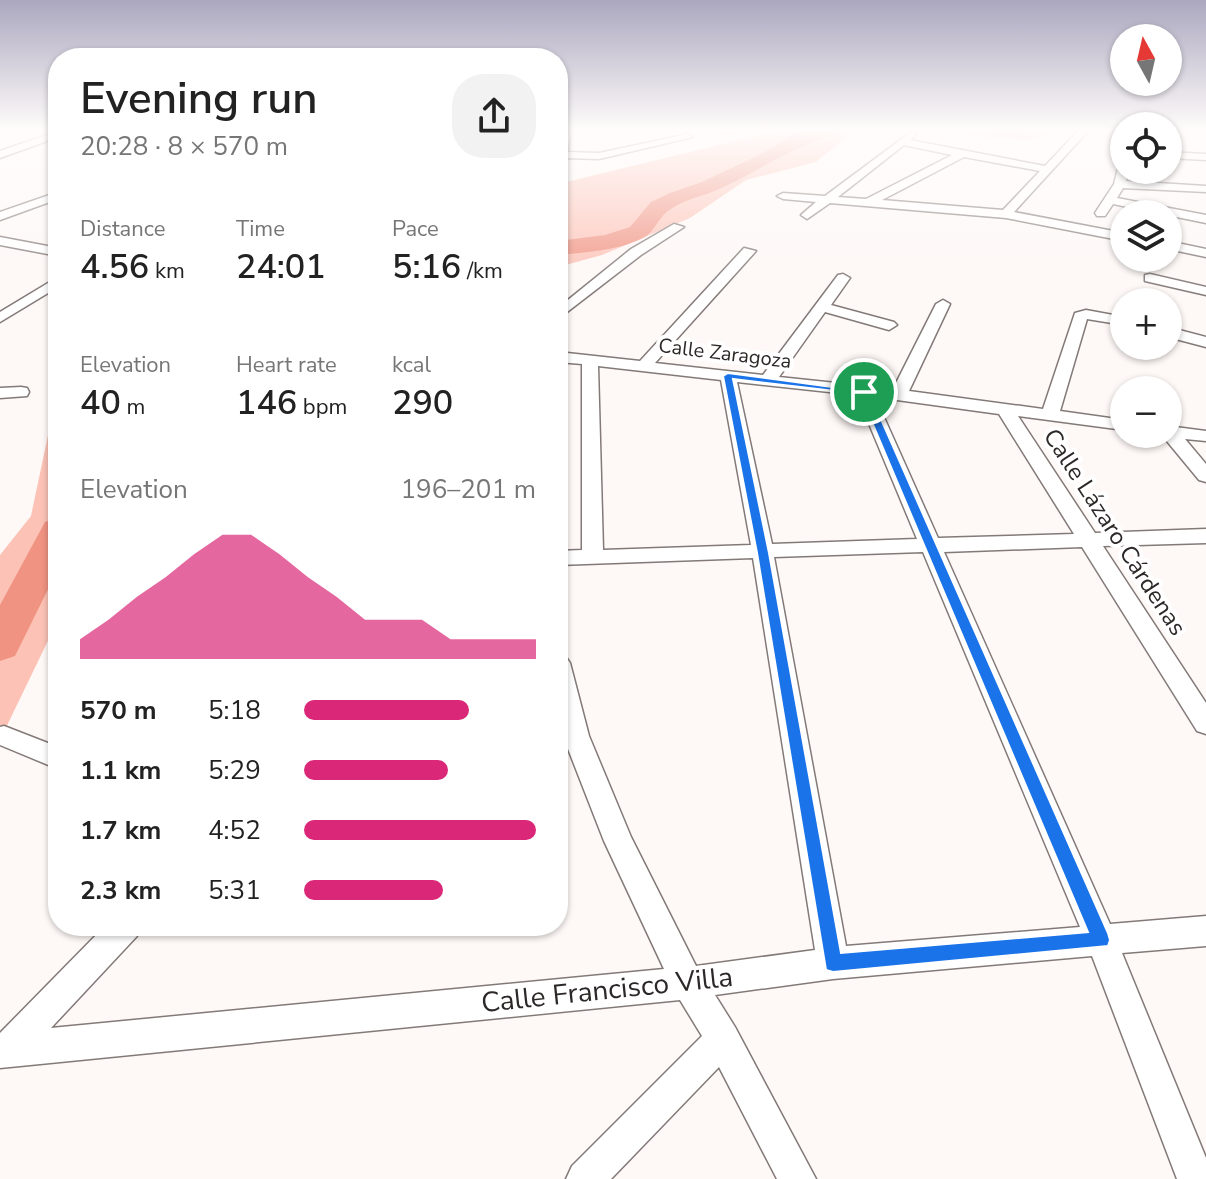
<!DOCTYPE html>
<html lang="en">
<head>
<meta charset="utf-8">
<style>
	:root { --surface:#fff; --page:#f2f2f2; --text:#222; --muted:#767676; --accent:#db2777 }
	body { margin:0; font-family:"Nunito Sans",sans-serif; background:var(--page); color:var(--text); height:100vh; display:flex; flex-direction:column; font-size:30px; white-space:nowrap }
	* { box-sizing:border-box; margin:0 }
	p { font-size:26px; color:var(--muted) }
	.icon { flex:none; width:44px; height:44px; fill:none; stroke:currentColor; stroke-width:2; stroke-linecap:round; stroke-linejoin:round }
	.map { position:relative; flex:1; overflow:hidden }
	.details { position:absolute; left:48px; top:48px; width:520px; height:888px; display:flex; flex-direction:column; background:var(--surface); border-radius:32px; box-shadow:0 2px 6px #0004 }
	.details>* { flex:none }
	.needle { width:52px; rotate:352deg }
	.controls { position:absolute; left:1110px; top:24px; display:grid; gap:16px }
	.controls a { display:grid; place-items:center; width:72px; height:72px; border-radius:50%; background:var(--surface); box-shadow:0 2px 6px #0004; font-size:40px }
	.pin { position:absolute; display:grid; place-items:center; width:68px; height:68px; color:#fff; margin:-34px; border:4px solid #fff; border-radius:50%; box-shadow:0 2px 8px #0007 }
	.round { display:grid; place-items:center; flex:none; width:84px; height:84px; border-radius:32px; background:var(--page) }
	.headline { display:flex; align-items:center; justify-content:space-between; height:136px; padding:0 32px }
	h1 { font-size:44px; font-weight:600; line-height:60px }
	.stats { display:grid; grid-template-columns:repeat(3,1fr); gap:12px; height:136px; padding:8px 32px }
	.stats div { display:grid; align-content:center }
	.stats b { font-size:34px; font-weight:600 }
	.stats small { font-size:22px; font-weight:400 }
	.stats p { font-size:22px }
	.chart { height:224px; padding:16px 32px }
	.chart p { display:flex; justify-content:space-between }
	.chart svg { width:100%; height:144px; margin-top:8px; fill:var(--accent); opacity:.7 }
	ul { padding:0 32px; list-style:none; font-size:26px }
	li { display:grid; grid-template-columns:128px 96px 1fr; align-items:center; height:60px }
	li i { height:20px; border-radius:10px; background:var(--accent) }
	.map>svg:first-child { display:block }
	.green { fill:#fcc2b6 }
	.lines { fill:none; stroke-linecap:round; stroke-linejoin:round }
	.river { fill:#f09382; fill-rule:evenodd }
	.minor-casing { stroke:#837a78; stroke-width:3 }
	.minor { fill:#fff; fill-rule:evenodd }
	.route { fill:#1a73e8; stroke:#fff; stroke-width:2; fill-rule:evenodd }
	.labels { text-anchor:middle; stroke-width:8; stroke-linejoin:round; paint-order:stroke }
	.far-street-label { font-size:20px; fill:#2c2827; stroke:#fff }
	.street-label { font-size:24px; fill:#2c2827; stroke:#fff }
	.near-street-label { font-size:28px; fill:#2c2827; stroke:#fff }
</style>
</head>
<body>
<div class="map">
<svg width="1206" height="1179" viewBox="0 0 1206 1179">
	<rect width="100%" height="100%" fill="#fef8f6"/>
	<!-- green -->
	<path class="green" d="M 780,130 L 855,130 L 816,162 L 746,180 L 690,218 L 602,255 L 558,267 L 558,184 Z
		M 950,130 L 1066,130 L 1030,140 L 951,134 Z
		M 58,337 L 58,620 L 0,740 L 0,555 L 31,516 L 51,421 L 53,339 Z"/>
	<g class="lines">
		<!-- river -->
		<path class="river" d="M 811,130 L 839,130 L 836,134 C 795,145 759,171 719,189 C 702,197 683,199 668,211 C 658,218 654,233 643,238 C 617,251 586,252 558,255 L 558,241 L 605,235 L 630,227 L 651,202 L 670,193 L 702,182 L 765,152 L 795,134 Z
			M 996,130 L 1020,130 L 1011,135 L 999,134 Z
			M 58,518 L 58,569 L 15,656 L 0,661 L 0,605 L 45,522 Z"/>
		<!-- minor casing -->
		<g class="minor-casing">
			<path id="minor" d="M 560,130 L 570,130 L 568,152 L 599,153 L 688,134 L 693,137 L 599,159 L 566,158 L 558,163 Z
				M 717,130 L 735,130 L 730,133 Z
				M 1079,130 L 1089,130 L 1014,212 L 1124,233 L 1124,241 L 1006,218 L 830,203 L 807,219 L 801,215 L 816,202 L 783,199 L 777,196 L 783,193 L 825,196 L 911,132 L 916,135 L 910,140 L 1045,166 ZM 904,145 L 952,155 L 866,199 L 838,197 ZM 964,157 L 1040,171 L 1003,210 L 882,200 Z
				M 58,131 L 58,137 L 0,158 L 0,151 Z
				M 1168,152 L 1206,154 L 1206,160 L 1168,158 Z
				M 1124,161 L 1124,170 L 1128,170 L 1126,181 L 1206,186 L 1206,192 L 1123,188 L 1117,198 L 1206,215 L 1206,223 L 1113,204 L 1105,216 L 1097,216 L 1095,213 L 1114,184 L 1119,164 Z
				M 58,192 L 58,199 L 0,220 L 0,212 Z
				M 674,224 L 684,227 L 641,255 L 558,319 L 558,308 L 631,249 Z
				M 0,237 L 58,248 L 58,256 L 0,245 Z
				M 1168,241 L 1206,249 L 1206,257 L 1168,249 Z
				M 744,248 L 756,251 L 655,363 L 763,375 L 838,275 L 843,274 L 850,278 L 831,305 L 894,322 L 897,325 L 889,330 L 825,312 L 779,377 L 893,389 L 936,304 L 943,300 L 950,304 L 909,391 L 1043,409 L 1075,313 L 1086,310 L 1124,317 L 1124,325 L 1087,319 L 1060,411 L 1124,420 L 1124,430 L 1018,416 L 1095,533 L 1206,529 L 1206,543 L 1103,546 L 1206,703 L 1206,734 L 1197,731 L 1082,547 L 944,552 L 1110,924 L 1206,916 L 1206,946 L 1122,953 L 1206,1158 L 1206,1179 L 1177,1179 L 1092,956 L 833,979 L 715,995 L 735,1027 L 816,1179 L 777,1179 L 719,1067 L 611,1179 L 566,1179 L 572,1166 L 702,1036 L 680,1000 L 0,1068 L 0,1033 L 105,926 L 141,926 L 137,936 L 51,1028 L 664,969 L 604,841 L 563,736 L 558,714 L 558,654 L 566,657 L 570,663 L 589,736 L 631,837 L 696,966 L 815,950 L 753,558 L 558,565 L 558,551 L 582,550 L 582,364 L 558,362 L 558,352 L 640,361 ZM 598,366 L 721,380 L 751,545 L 603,550 ZM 737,382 L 857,395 L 917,539 L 772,544 ZM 875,397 L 999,414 L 1074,534 L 938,538 ZM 923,552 L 1080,927 L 846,946 L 774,557 Z
				M 1150,274 L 1206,287 L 1206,295 L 1145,281 L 1145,275 Z
				M 58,277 L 58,287 L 0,322 L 0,312 Z
				M 1168,327 L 1206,337 L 1206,347 L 1168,337 Z
				M 21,387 L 27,388 L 29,392 L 27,396 L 0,398 L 0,388 Z
				M 1168,426 L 1206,431 L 1206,441 L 1185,439 L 1206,464 L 1206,482 L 1199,480 L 1161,434 L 1168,434 Z
				M 4,726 L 58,747 L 58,769 L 0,745 L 0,727 Z"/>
		</g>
		<!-- minor -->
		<use href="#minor" class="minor"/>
	</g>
	<!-- sky -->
	<linearGradient id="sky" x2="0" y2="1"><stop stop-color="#aba7bf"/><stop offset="0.44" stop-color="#fffcfb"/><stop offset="1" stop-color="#fffcfb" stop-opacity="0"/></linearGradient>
	<rect width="1206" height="295" fill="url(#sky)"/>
	<!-- route -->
	<path class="route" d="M 728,373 L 869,392 L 1108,933 L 1110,940 L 1108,946 L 833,972 L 826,970 L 757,553 L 723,376 ZM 733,379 L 860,394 L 1088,932 L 841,953 L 769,553 Z"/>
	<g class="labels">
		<!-- far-street labels -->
		<g class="far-street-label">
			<text transform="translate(725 353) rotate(7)" y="7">Calle Zaragoza</text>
		</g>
		<!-- street labels -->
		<g class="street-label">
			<text transform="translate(1115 532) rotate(57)" y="8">Calle Lázaro Cárdenas</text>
		</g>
		<!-- near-street labels -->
		<g class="near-street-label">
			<text transform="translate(607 989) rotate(-6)" y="10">Calle Francisco Villa</text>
		</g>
	</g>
</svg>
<div class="controls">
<a><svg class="needle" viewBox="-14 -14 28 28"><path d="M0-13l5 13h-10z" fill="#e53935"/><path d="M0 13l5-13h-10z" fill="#767676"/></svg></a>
<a><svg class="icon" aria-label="locate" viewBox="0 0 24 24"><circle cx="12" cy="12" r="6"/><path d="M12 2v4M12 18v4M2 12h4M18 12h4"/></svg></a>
<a><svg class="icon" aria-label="layers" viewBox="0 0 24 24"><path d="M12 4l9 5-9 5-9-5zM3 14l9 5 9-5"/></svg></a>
<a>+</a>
<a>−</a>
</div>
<div class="pin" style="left:864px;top:392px;background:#1e9e55"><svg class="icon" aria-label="arrive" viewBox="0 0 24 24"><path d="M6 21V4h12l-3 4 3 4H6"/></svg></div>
<section class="details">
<div class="headline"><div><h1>Evening run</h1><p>20:28 · 8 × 570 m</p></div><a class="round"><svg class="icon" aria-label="share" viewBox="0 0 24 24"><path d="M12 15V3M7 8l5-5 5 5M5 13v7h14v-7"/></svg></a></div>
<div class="stats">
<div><p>Distance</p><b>4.56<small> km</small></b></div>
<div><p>Time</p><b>24:01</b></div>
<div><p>Pace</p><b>5:16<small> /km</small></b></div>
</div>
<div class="stats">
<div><p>Elevation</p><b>40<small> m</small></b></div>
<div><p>Heart rate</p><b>146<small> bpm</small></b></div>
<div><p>kcal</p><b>290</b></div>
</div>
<div class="chart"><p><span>Elevation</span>196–201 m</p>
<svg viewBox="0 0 160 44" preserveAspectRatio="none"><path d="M0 44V38L10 32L20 25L30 19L40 12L50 6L60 6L70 12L80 19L90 25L100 32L110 32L120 32L130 38L140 38L150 38L160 38V44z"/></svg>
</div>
<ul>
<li><b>570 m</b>5:18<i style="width:71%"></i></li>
<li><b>1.1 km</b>5:29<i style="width:62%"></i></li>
<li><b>1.7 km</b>4:52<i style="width:100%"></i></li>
<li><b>2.3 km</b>5:31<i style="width:60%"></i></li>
</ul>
</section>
</div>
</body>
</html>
